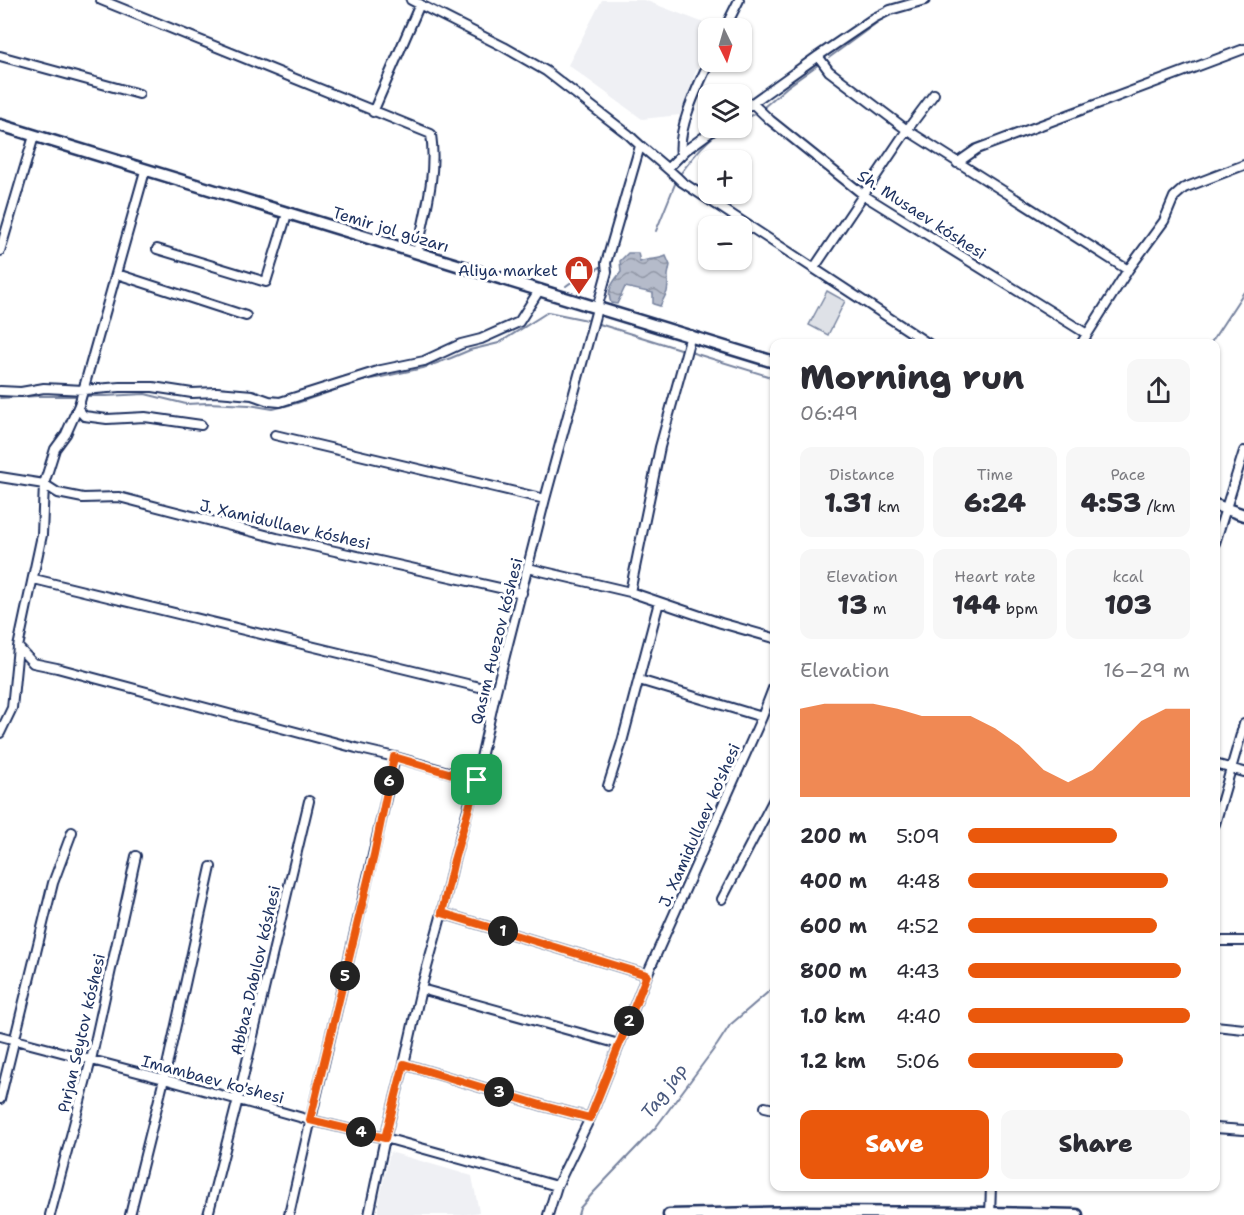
<!DOCTYPE html>
<html lang="en">
<head>
<meta charset="utf-8">
<style>
	:root { --surface:#fff; --page:#f7f7f7; --text:#2b2b33; --muted:#7c7c81; --accent:#ea580c }
	body { margin:0; font-family:"Shantell Sans",sans-serif; background:var(--page); color:var(--text); height:100vh; display:flex; flex-direction:column; font-size:22px; white-space:nowrap }
	* { box-sizing:border-box; margin:0 }
	p { font-size:20px; color:var(--muted) }
	.icon { flex:none; width:33px; height:33px; fill:none; stroke:currentColor; stroke-width:2; stroke-linecap:round; stroke-linejoin:round }
	.map { position:relative; flex:1; overflow:hidden }
	.drawer { position:absolute; left:770px; top:339px; width:450px; height:852px; display:flex; flex-direction:column; background:var(--surface); border-radius:12px; box-shadow:0 2px 4px #0004 }
	.drawer>* { flex:none }
	.needle { width:39px; rotate:175deg }
	.fabs { position:absolute; left:698px; top:18px; display:grid; gap:12px }
	.fabs a { display:grid; place-items:center; width:54px; height:54px; border-radius:12px; background:var(--surface); box-shadow:0 2px 4px #0004; font-size:30px }
	.pin { position:absolute; display:grid; place-items:center; width:51px; height:51px; color:#fff; margin:-26px; border-radius:12px; box-shadow:0 3px 9px #0006 }
	.km { position:absolute; width:30px; height:30px; margin:-15px; border-radius:50%; background:#222; color:#fff; font-size:16px; line-height:30px; text-align:center }
	.round { display:grid; place-items:center; flex:none; width:63px; height:63px; border-radius:12px; background:var(--page) }
	.head { display:flex; align-items:center; justify-content:space-between; height:102px; padding:0 30px }
	h1 { font-size:33px; font-weight:800; line-height:45px }
	.figures { display:grid; grid-template-columns:repeat(3,1fr); gap:9px; height:102px; padding:6px 30px }
	.figures div { display:grid; align-content:center; border-radius:12px; background:var(--page); text-align:center }
	.figures b { font-size:26px; font-weight:800 }
	.figures small { font-size:16px; font-weight:400 }
	.figures p { font-size:16px }
	.chart { height:168px; padding:12px 30px }
	.chart p { display:flex; justify-content:space-between }
	.chart svg { width:100%; height:108px; margin-top:6px; fill:var(--accent); opacity:.7 }
	.cta { display:flex; gap:12px; margin-top:auto; padding:12px 30px }
	.cta a { flex:1; height:69px; border-radius:12px; background:var(--accent); color:#fff; font-size:24px; font-weight:800; line-height:69px; text-align:center }
	.cta a+a { background:var(--page); color:var(--text) }
	ul { padding:0 30px; list-style:none; font-size:20px }
	li { display:grid; grid-template-columns:96px 72px 1fr; align-items:center; height:45px }
	li i { height:15px; border-radius:8px; background:var(--accent) }
	.map>svg:first-child { display:block }
	.built { fill:#eff0f4 }
	.grass { fill:#dee1e7; stroke:#7c88a2; stroke-width:1.5 }
	.water { fill:url(#water-waves); stroke:#77839f; stroke-width:1.5 }
	.lines { fill:none; stroke-linecap:round; stroke-linejoin:round }
	.stream { stroke:#77839f; stroke-width:2 }
	.street-casing { stroke:#1b2f5e; stroke-width:12 }
	.secondary-casing { stroke:#1b2f5e; stroke-width:15 }
	.street { stroke:#fff; stroke-width:8 }
	.secondary { stroke:#fff; stroke-width:10 }
	.route-casing { stroke:#fff; stroke-width:12 }
	.route { stroke:#ea580c; stroke-width:8 }
	.labels { text-anchor:middle; stroke-width:6; stroke-linejoin:round; paint-order:stroke }
	.street-label { font-size:16px; fill:#1b2f5e; stroke:#fff }
	.poi-label { font-size:16px; fill:#1b2f5e; stroke:#fff; text-anchor:end }
	.water-label { font-size:18px; font-style:italic; fill:#49597e; stroke:#fff }
</style>
</head>
<body>
<div class="map">
<svg width="1244" height="1215" viewBox="0 0 1244 1215">
	<defs>
		<pattern id="water-waves" width="16" height="10" patternUnits="userSpaceOnUse" patternTransform="scale(1.5)"><rect width="16" height="10" fill="#b5bbca"/><path d="M0 5q4-4 8 0t8 0" fill="none" stroke="#9298a7"/></pattern>
	</defs>
	<rect width="100%" height="100%" fill="#fff"/>
	<filter id="ink" filterUnits="userSpaceOnUse"><feTurbulence type="fractalNoise" baseFrequency=".0167" numOctaves="2"/><feDisplacementMap in="SourceGraphic" scale="12" xChannelSelector="R" yChannelSelector="G"/><feConvolveMatrix kernelMatrix="1 2 1 2 8 2 1 2 1" color-interpolation-filters="sRGB"/></filter>
	<g filter="url(#ink)">
		<!-- built -->
		<path class="built" d="M 602,0 L 644,0 L 712,26 L 711,28 L 708,28 L 708,38 L 680,115 L 642,119 L 568,65 Z
			M 390,1152 L 472,1176 L 479,1212 L 464,1215 L 378,1215 L 378,1206 Z"/>
		<!-- grass -->
		<path class="grass" d="M 827,291 L 845,301 L 828,335 L 809,325 Z"/>
		<!-- water -->
		<path class="water" d="M 628,253 L 638,253 L 640,262 C 649,258 658,260 666,256 L 670,265 L 668,275 L 668,285 L 667,292 L 660,306 L 653,304 L 653,293 L 625,287 L 617,304 L 611,303 C 606,290 613,282 621,272 L 620,261 Z"/>
		<g class="lines">
			<!-- stream -->
			<path class="stream" d="M 830,57 L 878,22 L 888,16
				M 764,107 L 787,87 L 819,64
				M 741,120 L 754,114
				M 681,173 C 693,157 708,137 726,128
				M 656,231 L 675,184
				M 566,286 C 577,277 590,274 602,266
				M 596,323 L 683,350
				M 1210,344 L 1244,292
				M 690,352 L 774,378
				M 84,396 L 106,396 L 145,394 L 186,404 L 208,403 L 249,405 L 273,409 L 297,403 L 358,382 L 423,368 L 451,358 L 470,350 L 499,343 L 548,312 L 587,320
				M 0,398 L 37,396 L 78,396
				M 578,1215 L 580,1208 L 593,1193 L 656,1127 L 717,1045 L 730,1025 L 774,987"/>
			<!-- street casing -->
			<g class="street-casing">
				<path id="street" d="M 101,0 L 431,134 C 437,175 425,213 417,253
					M 411,0 L 504,47 L 546,71 L 629,135 C 646,152 665,165 682,182 L 929,344
					M 725,28 L 739,0
					M 0,56 L 139,94
					M 818,56 L 829,71 L 907,130 L 1128,270
					M 752,103 L 770,120 L 865,196 L 1087,334
					M 741,111 L 818,56 L 874,18 L 890,10 L 925,0
					M 373,112 L 420,4
					M 681,155 C 677,128 698,86 709,62
					M 957,163 L 977,149 L 1244,49
					M 668,168 L 686,150 L 716,128
					M 157,249 L 266,282 L 287,214
					M 0,251 L 34,136
					M 814,268 L 907,130 L 934,94
					M 117,274 L 246,316
					M 1081,344 L 1128,270 L 1164,221 L 1174,197 L 1184,188 L 1244,165
					M 0,391 L 21,392 L 44,388 L 84,390 L 120,387 L 153,387 L 192,393 L 217,392 L 252,395 L 269,401 L 280,402 L 381,370 L 424,361 L 461,344 L 481,339 L 519,322 L 540,289
					M 78,409 L 84,416 L 107,419 L 145,417 L 201,425
					M 275,435 L 545,499
					M 0,477 L 44,484 L 58,493 L 83,498 L 119,497 L 277,538 L 522,593
					M 1215,543 L 1244,451
					M 528,568 L 630,592 L 721,623 L 774,638
					M 34,579 L 496,691
					M 630,592 L 660,447 L 691,335
					M 18,647 L 33,663 L 57,668 L 356,748 L 395,757 L 476,780
					M 639,680 L 762,717
					M 0,733 L 12,708 L 18,647 L 42,535 L 44,484 L 55,449 L 66,434 L 79,405 L 145,171
					M 1215,764 L 1244,772
					M 608,786 L 622,742 L 659,602
					M 1215,824 L 1244,724
					M 722,899 L 774,799
					M 442,913 L 647,975
					M 1215,941 L 1244,941
					M 421,989 L 619,1044
					M 1215,1026 L 1244,1029
					M 0,1036 L 164,1079 L 310,1120 L 385,1138 L 557,1186
					M 404,1064 L 544,1106 L 590,1118
					M 0,1099 L 53,883 L 72,832
					M 765,1107 L 774,1109
					M 1215,1128 L 1244,1130
					M 50,1215 L 91,1060 L 136,856
					M 130,1215 L 164,1079 L 211,867
					M 208,1215 L 238,1099 L 309,801
					M 289,1215 C 323,1062 362,910 395,757
					M 369,1215 L 385,1138 L 404,1064 L 421,989 L 442,913 L 454,860 L 476,780 L 496,691 L 545,499 L 607,272 L 606,263 L 640,146
					M 548,1215 L 557,1186 L 590,1118 L 647,975 L 762,717 L 774,686
					M 990,1215 L 991,1186"/>
			</g>
			<!-- secondary casing -->
			<g class="secondary-casing">
				<path id="secondary" d="M 0,125 L 774,362
					M 1215,505 L 1244,515
					M 669,1215 L 803,1212 L 990,1213 L 1077,1215"/>
			</g>
			<!-- street -->
			<use href="#street" class="street"/>
			<!-- secondary -->
			<use href="#secondary" class="secondary"/>
		</g>
	</g>
	<g class="lines" filter="url(#ink)">
		<!-- route casing -->
		<g class="route-casing">
			<path id="route" d="M 394,757 L 462,777 L 477,780 L 454,860 L 442,913 L 647,975 L 590,1118 L 544,1106 L 404,1064 L 385,1138 L 310,1120 L 374,855 Z"/>
		</g>
		<!-- route -->
		<use href="#route" class="route"/>
	</g>
	<!-- icons -->
	<defs>
		<g id="shop-pin" transform="scale(1.5)"><path d="M0 17L-7.5 6A9.5 9.5 0 1 1 7.5 6Z" fill="#c8321e" stroke="#fff"/><path d="M-5-2.5h2.3a2.7 3.5 0 0 1 5.4 0H5L5.5 6h-11ZM-1.5-2.5h3a1.5 2.3 0 0 0-3 0Z" fill="#fff"/></g>
	</defs>
	<g fill-rule="evenodd">
		<use href="#shop-pin" x="579" y="270"/>
	</g>
	<g class="labels">
		<!-- street labels -->
		<g class="street-label">
			<text transform="translate(922 214) rotate(33)" y="6">Sh. Musaev kóshesi</text>
			<text transform="translate(391 229) rotate(17)" y="6">Temir jol gúzarı</text>
			<text transform="translate(285 524) rotate(13)" y="6">J. Xamidullaev kóshesi</text>
			<text transform="translate(496 641) rotate(-76)" y="6">Qasım Auezov kóshesi</text>
			<text transform="translate(699 825) rotate(-66)" y="6">J. Xamidullaev ko'shesi</text>
			<text transform="translate(255 970) rotate(-77)" y="6">Abbaz Dabılov kóshesi</text>
			<text transform="translate(81 1033) rotate(-77)" y="6">Pırjan Seytov kóshesi</text>
			<text transform="translate(213 1079) rotate(15)" y="6">Imambaev ko'shesi</text>
		</g>
		<!-- poi labels -->
		<g class="poi-label">
			<text x="558" y="276">Aliya market</text>
		</g>
		<!-- water labels -->
		<g class="water-label">
			<text transform="translate(664 1091) rotate(-53)" y="6">Tag jap</text>
		</g>
	</g>
</svg>
<div class="fabs">
<a><svg class="needle" viewBox="-14 -14 28 28"><path d="M0-13l5 13h-10z" fill="#e53935"/><path d="M0 13l5-13h-10z" fill="#7c7c81"/></svg></a>
<a><svg class="icon" aria-label="layers" viewBox="0 0 24 24"><path d="M12 4l9 5-9 5-9-5zM3 14l9 5 9-5"/></svg></a>
<a>+</a>
<a>−</a>
</div>
<div class="pin" style="left:477px;top:780px;background:#1e9e55"><svg class="icon" aria-label="arrive" viewBox="0 0 24 24"><path d="M6 21V4h12l-3 4 3 4H6"/></svg></div>
<b class="km" style="left:503px;top:931px">1</b>
<b class="km" style="left:629px;top:1021px">2</b>
<b class="km" style="left:499px;top:1092px">3</b>
<b class="km" style="left:361px;top:1132px">4</b>
<b class="km" style="left:345px;top:976px">5</b>
<b class="km" style="left:389px;top:781px">6</b>
<section class="drawer">
<div class="head"><div><h1>Morning run</h1><p>06:49</p></div><a class="round"><svg class="icon" aria-label="share" viewBox="0 0 24 24"><path d="M12 15V3M7 8l5-5 5 5M5 13v7h14v-7"/></svg></a></div>
<div class="figures">
<div><p>Distance</p><b>1.31<small> km</small></b></div>
<div><p>Time</p><b>6:24</b></div>
<div><p>Pace</p><b>4:53<small> /km</small></b></div>
</div>
<div class="figures">
<div><p>Elevation</p><b>13<small> m</small></b></div>
<div><p>Heart rate</p><b>144<small> bpm</small></b></div>
<div><p>kcal</p><b>103</b></div>
</div>
<div class="chart"><p><span>Elevation</span>16–29 m</p>
<svg viewBox="0 0 160 44" preserveAspectRatio="none"><path d="M0 44V8L10 6L20 6L30 6L40 8L50 11L60 11L70 11L80 16L90 23L100 33L110 38L120 33L130 23L140 13L150 8L160 8V44z"/></svg>
</div>
<ul>
<li><b>200 m</b>5:09<i style="width:67%"></i></li>
<li><b>400 m</b>4:48<i style="width:90%"></i></li>
<li><b>600 m</b>4:52<i style="width:85%"></i></li>
<li><b>800 m</b>4:43<i style="width:96%"></i></li>
<li><b>1.0 km</b>4:40<i style="width:100%"></i></li>
<li><b>1.2 km</b>5:06<i style="width:70%"></i></li>
</ul>
<div class="cta"><a>Save</a><a>Share</a></div>
</section>
</div>
</body>
</html>
